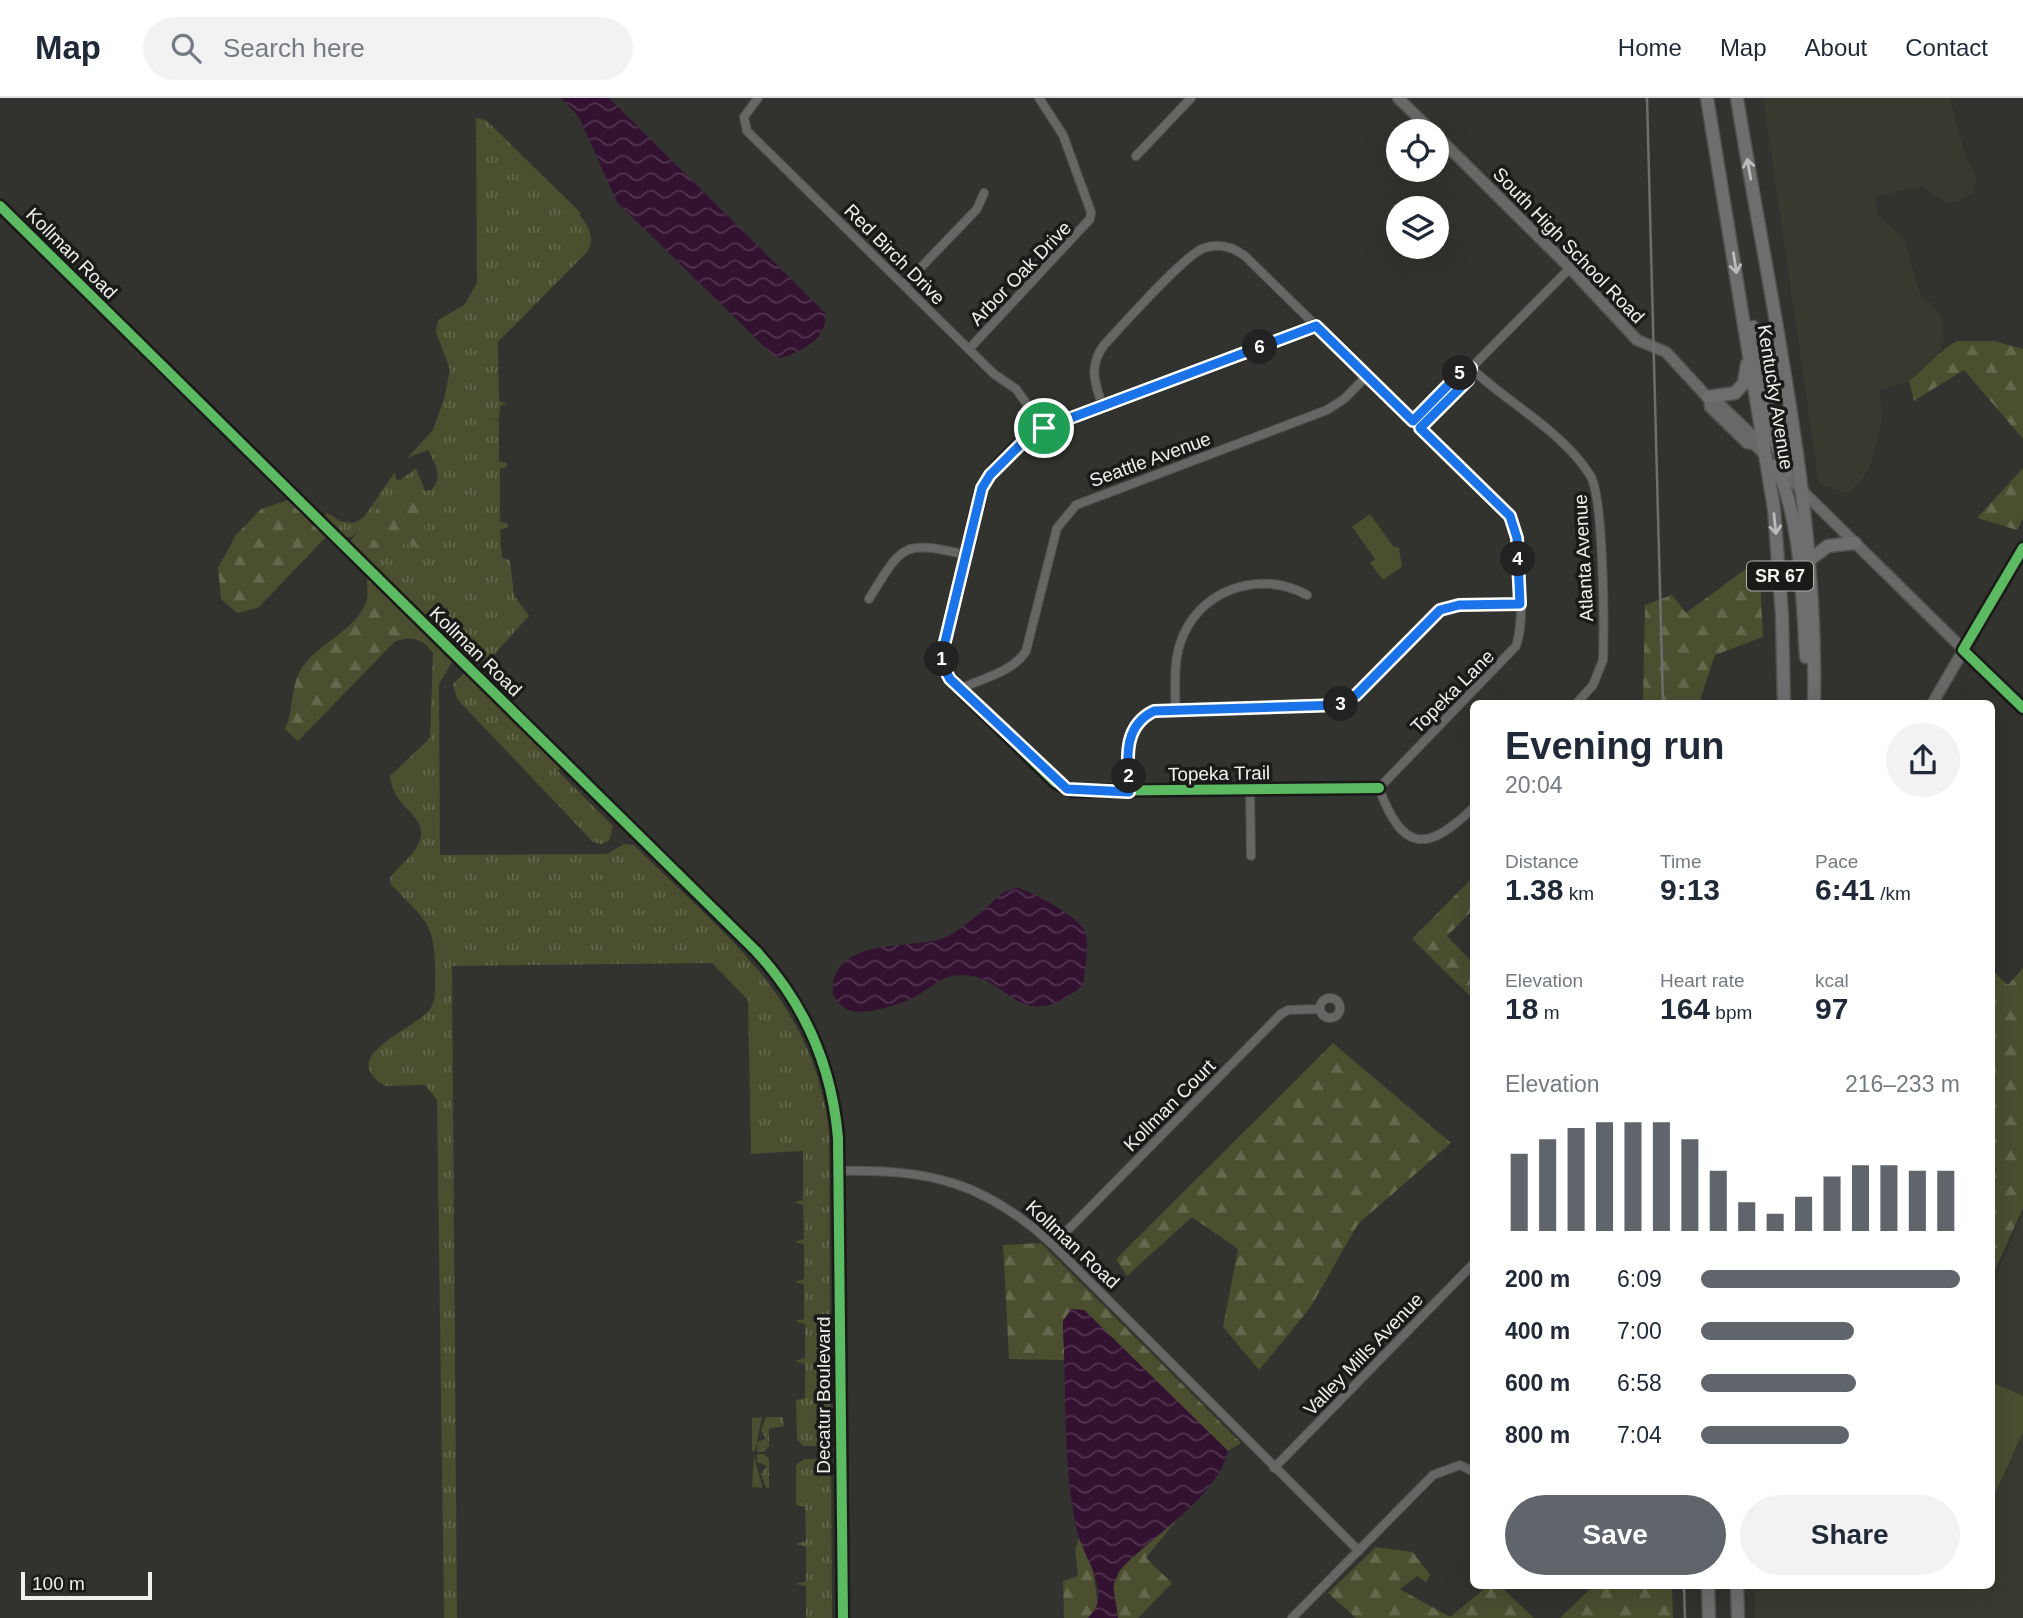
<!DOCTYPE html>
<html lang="en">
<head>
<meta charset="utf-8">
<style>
	:root { --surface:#fff; --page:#f2f2f3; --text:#1f2937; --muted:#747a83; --line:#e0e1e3; --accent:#5f656b }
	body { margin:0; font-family:Helvetica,sans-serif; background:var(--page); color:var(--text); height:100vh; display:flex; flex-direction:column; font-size:26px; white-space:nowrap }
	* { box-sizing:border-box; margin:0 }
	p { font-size:23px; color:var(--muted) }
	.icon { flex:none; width:38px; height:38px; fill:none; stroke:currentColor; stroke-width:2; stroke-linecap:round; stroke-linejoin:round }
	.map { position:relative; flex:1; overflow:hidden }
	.side { position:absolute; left:1470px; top:602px; width:525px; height:889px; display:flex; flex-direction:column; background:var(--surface); border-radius:10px; box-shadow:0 7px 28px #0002 }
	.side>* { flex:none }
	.buttons { position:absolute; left:1386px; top:21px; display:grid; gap:14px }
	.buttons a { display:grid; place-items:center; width:63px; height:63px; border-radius:50%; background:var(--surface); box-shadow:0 7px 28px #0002; font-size:35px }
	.scale { position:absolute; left:21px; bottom:18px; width:131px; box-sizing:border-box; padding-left:7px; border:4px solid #f0f1ed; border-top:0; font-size:19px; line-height:24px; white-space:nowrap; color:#f0f1ed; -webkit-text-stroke:5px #1a1b18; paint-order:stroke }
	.pin { position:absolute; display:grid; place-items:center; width:60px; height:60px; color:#fff; margin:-30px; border:4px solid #fff; border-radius:50%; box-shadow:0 2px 7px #0007 }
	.km { position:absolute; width:35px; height:35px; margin:-18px; border-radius:50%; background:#222; color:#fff; font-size:19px; line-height:35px; text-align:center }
	.round { display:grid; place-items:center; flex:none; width:74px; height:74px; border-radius:37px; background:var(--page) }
	.summary { display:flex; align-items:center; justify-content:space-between; height:119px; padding:0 35px }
	h1 { font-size:38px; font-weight:700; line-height:52px }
	.metrics { display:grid; grid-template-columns:repeat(3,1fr); gap:10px; height:119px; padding:7px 35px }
	.metrics div { display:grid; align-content:center }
	.metrics b { font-size:30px; font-weight:700 }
	.metrics small { font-size:19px; font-weight:400 }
	.metrics p { font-size:19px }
	.chart { height:196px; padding:14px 35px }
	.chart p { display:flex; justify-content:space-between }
	.chart svg { width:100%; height:126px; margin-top:7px; stroke:var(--accent); stroke-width:6 }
	.cta { display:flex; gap:14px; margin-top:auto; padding:14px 35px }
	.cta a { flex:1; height:80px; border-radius:42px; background:var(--accent); color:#fff; font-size:28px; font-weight:700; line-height:80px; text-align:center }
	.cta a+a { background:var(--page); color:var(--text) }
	ul { padding:0 35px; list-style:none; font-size:23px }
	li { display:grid; grid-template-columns:112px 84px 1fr; align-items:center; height:52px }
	li i { height:18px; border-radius:9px; background:var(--accent) }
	header { display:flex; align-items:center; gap:42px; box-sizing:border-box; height:98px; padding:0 35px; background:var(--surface); border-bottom:2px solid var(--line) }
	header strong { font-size:33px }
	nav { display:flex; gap:38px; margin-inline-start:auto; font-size:24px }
	.search { width:490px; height:63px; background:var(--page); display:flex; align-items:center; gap:18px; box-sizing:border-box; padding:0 24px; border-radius:38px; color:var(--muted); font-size:26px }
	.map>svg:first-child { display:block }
	.built { fill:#393a2f }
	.grass { fill:url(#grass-tufts) }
	.forest { fill:url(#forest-firs) }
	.park { fill:#4b4e2f }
	.water { fill:url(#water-waves) }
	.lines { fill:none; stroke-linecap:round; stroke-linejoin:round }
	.street-casing { stroke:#50504d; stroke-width:10 }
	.secondary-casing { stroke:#50504d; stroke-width:13 }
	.primary-casing { stroke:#50504d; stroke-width:15 }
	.street { stroke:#666665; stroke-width:8 }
	.secondary { stroke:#686867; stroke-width:10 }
	.primary { stroke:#6f6e6f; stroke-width:12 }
	.rail { stroke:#6e6e6d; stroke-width:2.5 }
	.cycleway-casing { stroke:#1a1b18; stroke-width:15 }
	.cycleway { stroke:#5cba63; stroke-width:10 }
	.oneway { stroke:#bcbdbb }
	.route-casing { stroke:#fff; stroke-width:14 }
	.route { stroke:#1a73e8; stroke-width:9 }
	.labels { text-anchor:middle; stroke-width:7; stroke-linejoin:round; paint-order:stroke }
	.shield { fill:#1a1b18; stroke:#b0b1ad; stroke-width:2 }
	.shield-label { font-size:18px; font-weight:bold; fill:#f0f1ed }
	.street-label { font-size:19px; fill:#f0f1ed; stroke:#1a1b18 }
</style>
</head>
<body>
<header>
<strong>Map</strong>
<div class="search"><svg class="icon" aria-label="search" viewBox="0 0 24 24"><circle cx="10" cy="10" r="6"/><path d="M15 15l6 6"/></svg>Search here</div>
<nav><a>Home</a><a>Map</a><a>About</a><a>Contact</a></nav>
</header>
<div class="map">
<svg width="2023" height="1520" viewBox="0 0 2023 1520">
	<defs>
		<pattern id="grass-tufts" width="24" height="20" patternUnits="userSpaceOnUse" patternTransform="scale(1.75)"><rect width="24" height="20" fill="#4b4e2f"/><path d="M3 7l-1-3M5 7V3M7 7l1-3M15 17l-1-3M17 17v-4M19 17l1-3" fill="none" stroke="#65684d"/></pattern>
		<pattern id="forest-firs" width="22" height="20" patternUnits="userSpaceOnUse" patternTransform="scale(1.75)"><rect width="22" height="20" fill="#4b4e2f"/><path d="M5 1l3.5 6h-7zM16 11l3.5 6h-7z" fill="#65684d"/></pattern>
		<pattern id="water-waves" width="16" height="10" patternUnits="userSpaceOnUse" patternTransform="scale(1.75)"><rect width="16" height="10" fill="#321131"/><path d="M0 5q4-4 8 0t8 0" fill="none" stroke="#50344f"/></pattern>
	</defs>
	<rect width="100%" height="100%" fill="#32322e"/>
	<!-- built -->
	<path class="built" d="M 1763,0 L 1950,0 L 1965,57 L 1977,79 L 1973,95 L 1957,104 L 1946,105 L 1921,88 L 1876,99 L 1877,117 L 1904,140 L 1921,199 L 1932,206 L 1943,222 L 1941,251 L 1930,268 L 1909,283 L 1880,292 L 1882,324 L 1869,372 L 1849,396 L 1819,386 Z
		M 2023,1114 L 2023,1520 L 1755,1520 L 1754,1488 L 1992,1488 L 1992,1186 Z"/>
	<!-- grass -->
	<path class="grass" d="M 476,20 L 486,22 L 581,115 L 579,117 C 589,127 595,140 588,153 L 498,244 L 499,303 L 507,306 L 500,308 L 499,321 L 489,321 L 499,322 L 499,363 L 507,365 L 507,369 L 500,371 L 500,424 L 507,425 L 508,429 L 500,432 L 502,460 L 510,462 L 514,497 L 529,518 L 489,562 L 477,565 L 445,540 L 404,499 L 399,490 L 393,488 L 367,462 L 380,449 L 360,430 L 352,439 L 344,439 L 323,419 L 327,415 L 340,423 L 354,425 L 364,419 L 395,374 L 396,381 L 400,382 L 416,370 L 425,393 L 431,392 C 444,378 435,366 428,352 L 407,360 L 433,332 L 444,301 L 450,272 L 436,234 L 438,222 L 464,207 L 477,185 Z
		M 413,525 L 452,564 L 439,586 L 440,757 L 607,756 L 624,746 L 634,747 C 723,836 813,899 829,1033 L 831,1340 L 824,1348 L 803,1348 L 797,1341 L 796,1302 L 805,1300 L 805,1266 L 795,1263 L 805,1260 L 805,1226 L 795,1223 L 804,1221 L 804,1186 L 794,1184 L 804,1181 L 804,1146 L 794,1144 L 804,1141 L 803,1107 L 794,1104 L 803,1102 L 803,1053 L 751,1056 L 748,902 L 712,865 L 452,868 L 457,1520 L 444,1520 L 437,1002 L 425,987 L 385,988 C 334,958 416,931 430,911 C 436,902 435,890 435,879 C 436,827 427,823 391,787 L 390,780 C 398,768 413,758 419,745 C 431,718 392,711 390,678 L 430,640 L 433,555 C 422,540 411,537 394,544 Z
		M 465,574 L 562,669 L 558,673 L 613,728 L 609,743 L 601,746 L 593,744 L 457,601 L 453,586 Z
		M 762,1319 L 755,1353 L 752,1353 L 752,1320 Z
		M 766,1319 L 783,1319 L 784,1328 L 769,1331 L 769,1348 L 764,1354 L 757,1354 L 757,1344 L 766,1341 L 761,1332 Z
		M 757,1356 L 764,1356 L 769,1361 L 769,1390 L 766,1390 L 761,1376 L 767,1368 L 757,1364 Z
		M 754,1358 L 762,1387 L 762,1390 L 752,1389 Z
		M 804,1361 L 826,1361 L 831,1368 L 832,1520 L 806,1520 L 806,1488 L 796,1486 L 806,1483 L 806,1449 L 796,1446 L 806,1443 L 805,1409 L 796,1407 L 796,1367 Z"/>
	<!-- forest -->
	<path class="forest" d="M 1957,243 L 1994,243 L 2023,251 L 2023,341 L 1964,272 L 1914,303 L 1909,283 C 1927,270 1938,253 1957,243 Z
		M 2023,370 L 2023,421 L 2017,432 L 1977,420 Z
		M 414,400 L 421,407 C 417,426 434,435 422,453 L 409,446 L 390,448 L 385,443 L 384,435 L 371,422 L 377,411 Z
		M 288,402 L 326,439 L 258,510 L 237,515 L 221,501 L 218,470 L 236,437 L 261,411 Z
		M 360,430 L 369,435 L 380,449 L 367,462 L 350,444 Z
		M 1759,461 L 1763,539 L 1715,557 L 1699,605 L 1643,605 L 1645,507 L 1672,497 L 1686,515 Z
		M 367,480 L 413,525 L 298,643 L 285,631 C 294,612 290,592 300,573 C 315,546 357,533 367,502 C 368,495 367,486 367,480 Z
		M 1473,779 L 1473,812 L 1447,838 L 1473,865 L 1473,901 L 1412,841 Z
		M 2023,870 L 2023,1110 L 1992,1179 L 1992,872 L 2008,887 Z
		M 1333,945 L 1451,1045 L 1358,1126 L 1310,1210 L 1259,1272 L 1223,1229 L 1238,1151 L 1192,1119 L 1127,1178 L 1116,1161 Z
		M 1041,1145 L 1241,1345 L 1228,1353 L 1084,1212 L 1063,1232 L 1065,1262 L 1009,1261 L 1003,1147 Z
		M 1183,1414 L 1146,1460 L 1172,1485 L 1138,1520 L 1118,1520 C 1118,1510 1112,1496 1114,1487 C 1118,1461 1164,1430 1183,1414 Z
		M 1079,1440 L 1092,1465 L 1098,1507 L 1088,1520 L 1064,1520 L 1063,1483 L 1078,1478 L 1075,1452 Z
		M 1376,1449 L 1413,1454 L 1430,1477 L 1426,1484 L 1417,1478 L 1400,1491 L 1450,1519 L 1488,1488 L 1500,1488 L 1534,1520 L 1356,1520 L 1328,1495 Z
		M 1593,1488 L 1672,1488 L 1673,1520 L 1560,1520 Z"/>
	<!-- park -->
	<path class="park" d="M 1370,416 L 1393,448 L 1399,450 L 1402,469 L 1383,482 L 1370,465 L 1375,461 L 1352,429 Z
		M 1992,1284 L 2023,1298 L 2023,1334 L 1992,1402 Z"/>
	<!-- water -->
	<path class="water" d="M 561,0 L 609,0 L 825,215 C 829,240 802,253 781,260 L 773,257 L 617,104 L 579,19 Z
		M 1017,790 C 1032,793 1083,821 1086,836 C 1089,853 1085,870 1083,887 C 1014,944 1010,868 952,878 C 938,881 927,892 915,899 C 901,906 868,917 852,913 C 843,911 837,904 833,896 C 829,837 913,853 946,839 C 965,831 989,805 1006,793 Z
		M 1071,1211 L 1084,1212 L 1228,1353 C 1217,1400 1152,1437 1120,1472 L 1113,1487 L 1118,1520 L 1088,1520 C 1114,1496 1084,1461 1078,1436 C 1062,1370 1067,1299 1063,1232 L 1063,1223 Z"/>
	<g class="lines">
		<!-- street casing -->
		<g class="street-casing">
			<path id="street" d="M 758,0 L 744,19 L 747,33 L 994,276 L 1016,291 L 1044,330
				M 1136,58 L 1191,0
				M 904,187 L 977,111 L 984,95
				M 1316,228 L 1044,330 C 1022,340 994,368 982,390 L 943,552 C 940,569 948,579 960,591 L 1055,684 L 1072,693 L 1379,690
				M 969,251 L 1090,121 L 1091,114 L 1063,37 L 1039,0
				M 1471,270 C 1509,306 1561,332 1590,377 C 1604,398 1604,530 1603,562 L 1593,587 L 1576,606
				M 1103,309 C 1095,287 1088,268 1104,247 C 1122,228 1184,157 1204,150 C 1219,145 1233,149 1245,158 L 1510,418 C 1522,439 1525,525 1516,548 L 1379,690
				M 1413,323 L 1462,273 L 1471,270 L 1570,170
				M 1420,330 L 1468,282 L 1471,270
				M 869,501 C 903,446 902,442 967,457
				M 960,591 C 982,580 1012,575 1026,553 L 1057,430 L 1076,407 L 1327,312 L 1344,301 L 1367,278
				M 1175,611 C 1176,590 1173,567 1180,546 C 1196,493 1259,470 1307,497
				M 1379,690 C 1403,756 1428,754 1474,709
				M 1250,692 L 1251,758
				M 1129,694 C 1128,659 1122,618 1167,611 L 1340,607 L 1356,597 L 1440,512 L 1459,507 L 1520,506
				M1320 910a10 10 0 1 1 20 0a10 10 0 1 1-20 0Z
				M 839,1073 C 930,1071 985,1084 1053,1147 L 1359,1453
				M 1053,1147 L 1281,916 L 1288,912 L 1319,911
				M 1274,1370 L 1474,1165
				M 1292,1520 L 1433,1377 L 1460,1367 L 1474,1374"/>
		</g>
		<!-- secondary casing -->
		<g class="secondary-casing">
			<path id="secondary" d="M 1398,0 L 1432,33
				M 1437,38 L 1570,170 L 1637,242 L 1666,254 L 1710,302 L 1715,302 L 1753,338 L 1754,346 L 1767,359
				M 0,108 L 756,853 C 804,905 832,969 838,1040 L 843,1520
				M 1710,302 L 1710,309 L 1747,345 L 1754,346
				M 1782,373 L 2023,610
				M 1932,606 L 2023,450"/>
		</g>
		<!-- primary casing -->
		<g class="primary-casing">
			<path id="primary" d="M 1707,0 L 1774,411 L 1782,517 L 1784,606
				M 1737,0 C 1769,200 1818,402 1814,606
				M 1753,229 L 1775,343 L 1787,375
				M 1708,299 L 1735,295 L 1744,285 L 1747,266
				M 1776,367 C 1802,425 1802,497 1806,559
				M 1808,463 L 1828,448 L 1855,445
				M 1708,1488 L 1709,1520
				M 1737,1488 L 1738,1520"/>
		</g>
		<!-- street -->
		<use href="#street" class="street"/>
		<!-- secondary -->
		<use href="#secondary" class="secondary"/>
		<!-- primary -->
		<use href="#primary" class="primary"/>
		<!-- rail -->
		<path class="rail" d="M 1647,0 L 1663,606
			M 1684,1488 L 1685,1520"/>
		<!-- cycleway casing -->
		<g class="cycleway-casing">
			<path id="cycleway" d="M 0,108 L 756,853 C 804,905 832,969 838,1040 L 843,1520
				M 1316,228 L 1044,330 C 1022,340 994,368 982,390 L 943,552 C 940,569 948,579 960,591 L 1055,684 L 1072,693 L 1379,690
				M 2023,450 L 1963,552 L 2023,610"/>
		</g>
		<!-- cycleway -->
		<use href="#cycleway" class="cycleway"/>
	</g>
	<!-- one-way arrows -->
	<defs><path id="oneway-shaft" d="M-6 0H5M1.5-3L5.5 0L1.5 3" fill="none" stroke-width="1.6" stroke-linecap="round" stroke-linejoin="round" transform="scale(1.75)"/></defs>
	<g class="oneway">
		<use href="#oneway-shaft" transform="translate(1749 71) rotate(-100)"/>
		<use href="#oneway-shaft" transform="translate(1735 165) rotate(81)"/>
		<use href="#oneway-shaft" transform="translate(1775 426) rotate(84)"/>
	</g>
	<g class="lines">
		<!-- route casing -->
		<g class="route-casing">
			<path id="route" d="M 1316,228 L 1413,323 L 1462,273 L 1471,270 L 1468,282 L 1420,330 L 1510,418 L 1517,440 L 1520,506 L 1459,507 L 1440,512 L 1356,597 L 1340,607 L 1154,613 C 1121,629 1128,664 1129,694 L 1067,691 L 950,581 L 943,568 L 943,552 L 982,390 L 990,377 L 1028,339 L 1044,330 Z"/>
		</g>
		<!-- route -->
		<use href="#route" class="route"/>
	</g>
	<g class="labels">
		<!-- shield labels -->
		<rect class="shield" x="1747" y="463.5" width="66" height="29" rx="5"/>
		<g class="shield-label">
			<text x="1780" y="484">SR 67</text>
		</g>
		<!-- street labels -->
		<g class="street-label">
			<text transform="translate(1569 147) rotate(46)" y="7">South High School Road</text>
			<text transform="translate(72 155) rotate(45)" y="7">Kollman Road</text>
			<text transform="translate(895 156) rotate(45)" y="7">Red Birch Drive</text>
			<text transform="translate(1020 175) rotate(-46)" y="7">Arbor Oak Drive</text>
			<text transform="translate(1776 299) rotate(81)" y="7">Kentucky Avenue</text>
			<text transform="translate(1150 361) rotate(-20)" y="7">Seattle Avenue</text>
			<text transform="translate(1583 460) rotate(-93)" y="7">Atlanta Avenue</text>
			<text transform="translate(476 553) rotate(44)" y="7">Kollman Road</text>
			<text transform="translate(1452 593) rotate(-45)" y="7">Topeka Lane</text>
			<text transform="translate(1219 675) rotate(-1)" y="7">Topeka Trail</text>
			<text transform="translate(1169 1007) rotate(-45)" y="7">Kollman Court</text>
			<text transform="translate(1073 1146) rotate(43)" y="7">Kollman Road</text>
			<text transform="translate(1363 1256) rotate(-46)" y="7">Valley Mills Avenue</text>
			<text transform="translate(823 1297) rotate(-90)" y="7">Decatur Boulevard</text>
		</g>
	</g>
</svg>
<div class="buttons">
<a><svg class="icon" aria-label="locate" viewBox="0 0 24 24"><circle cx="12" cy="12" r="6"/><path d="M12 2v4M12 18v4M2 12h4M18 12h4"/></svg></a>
<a><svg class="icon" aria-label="layers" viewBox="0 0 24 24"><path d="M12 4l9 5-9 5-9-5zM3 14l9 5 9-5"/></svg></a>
</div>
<div class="scale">100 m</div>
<div class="pin" style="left:1044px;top:330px;background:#1e9e55"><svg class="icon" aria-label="arrive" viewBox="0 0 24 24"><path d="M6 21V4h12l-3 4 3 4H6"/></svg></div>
<b class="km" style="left:942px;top:561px">1</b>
<b class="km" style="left:1129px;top:678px">2</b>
<b class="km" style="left:1341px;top:606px">3</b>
<b class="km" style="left:1518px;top:461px">4</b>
<b class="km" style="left:1460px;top:275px">5</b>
<b class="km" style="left:1260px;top:249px">6</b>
<section class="side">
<div class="summary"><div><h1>Evening run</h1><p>20:04</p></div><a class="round"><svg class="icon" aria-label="share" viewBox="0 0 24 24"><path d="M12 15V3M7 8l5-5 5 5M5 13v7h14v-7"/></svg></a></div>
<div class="metrics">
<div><p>Distance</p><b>1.38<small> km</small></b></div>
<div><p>Time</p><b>9:13</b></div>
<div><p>Pace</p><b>6:41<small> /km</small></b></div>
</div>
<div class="metrics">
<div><p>Elevation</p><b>18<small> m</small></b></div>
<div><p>Heart rate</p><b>164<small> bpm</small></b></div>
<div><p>kcal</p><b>97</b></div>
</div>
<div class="chart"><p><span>Elevation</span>216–233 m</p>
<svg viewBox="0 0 160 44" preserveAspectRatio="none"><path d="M5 44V17M15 44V12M25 44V8M35 44V6M45 44V6M55 44V6M65 44V12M75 44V23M85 44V34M95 44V38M105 44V32M115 44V25M125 44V21M135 44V21M145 44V23M155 44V23"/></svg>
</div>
<ul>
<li><b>200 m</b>6:09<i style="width:100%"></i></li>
<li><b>400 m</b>7:00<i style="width:59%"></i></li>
<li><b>600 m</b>6:58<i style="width:60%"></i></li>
<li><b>800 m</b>7:04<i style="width:57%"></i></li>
</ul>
<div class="cta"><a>Save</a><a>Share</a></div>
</section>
</div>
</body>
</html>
